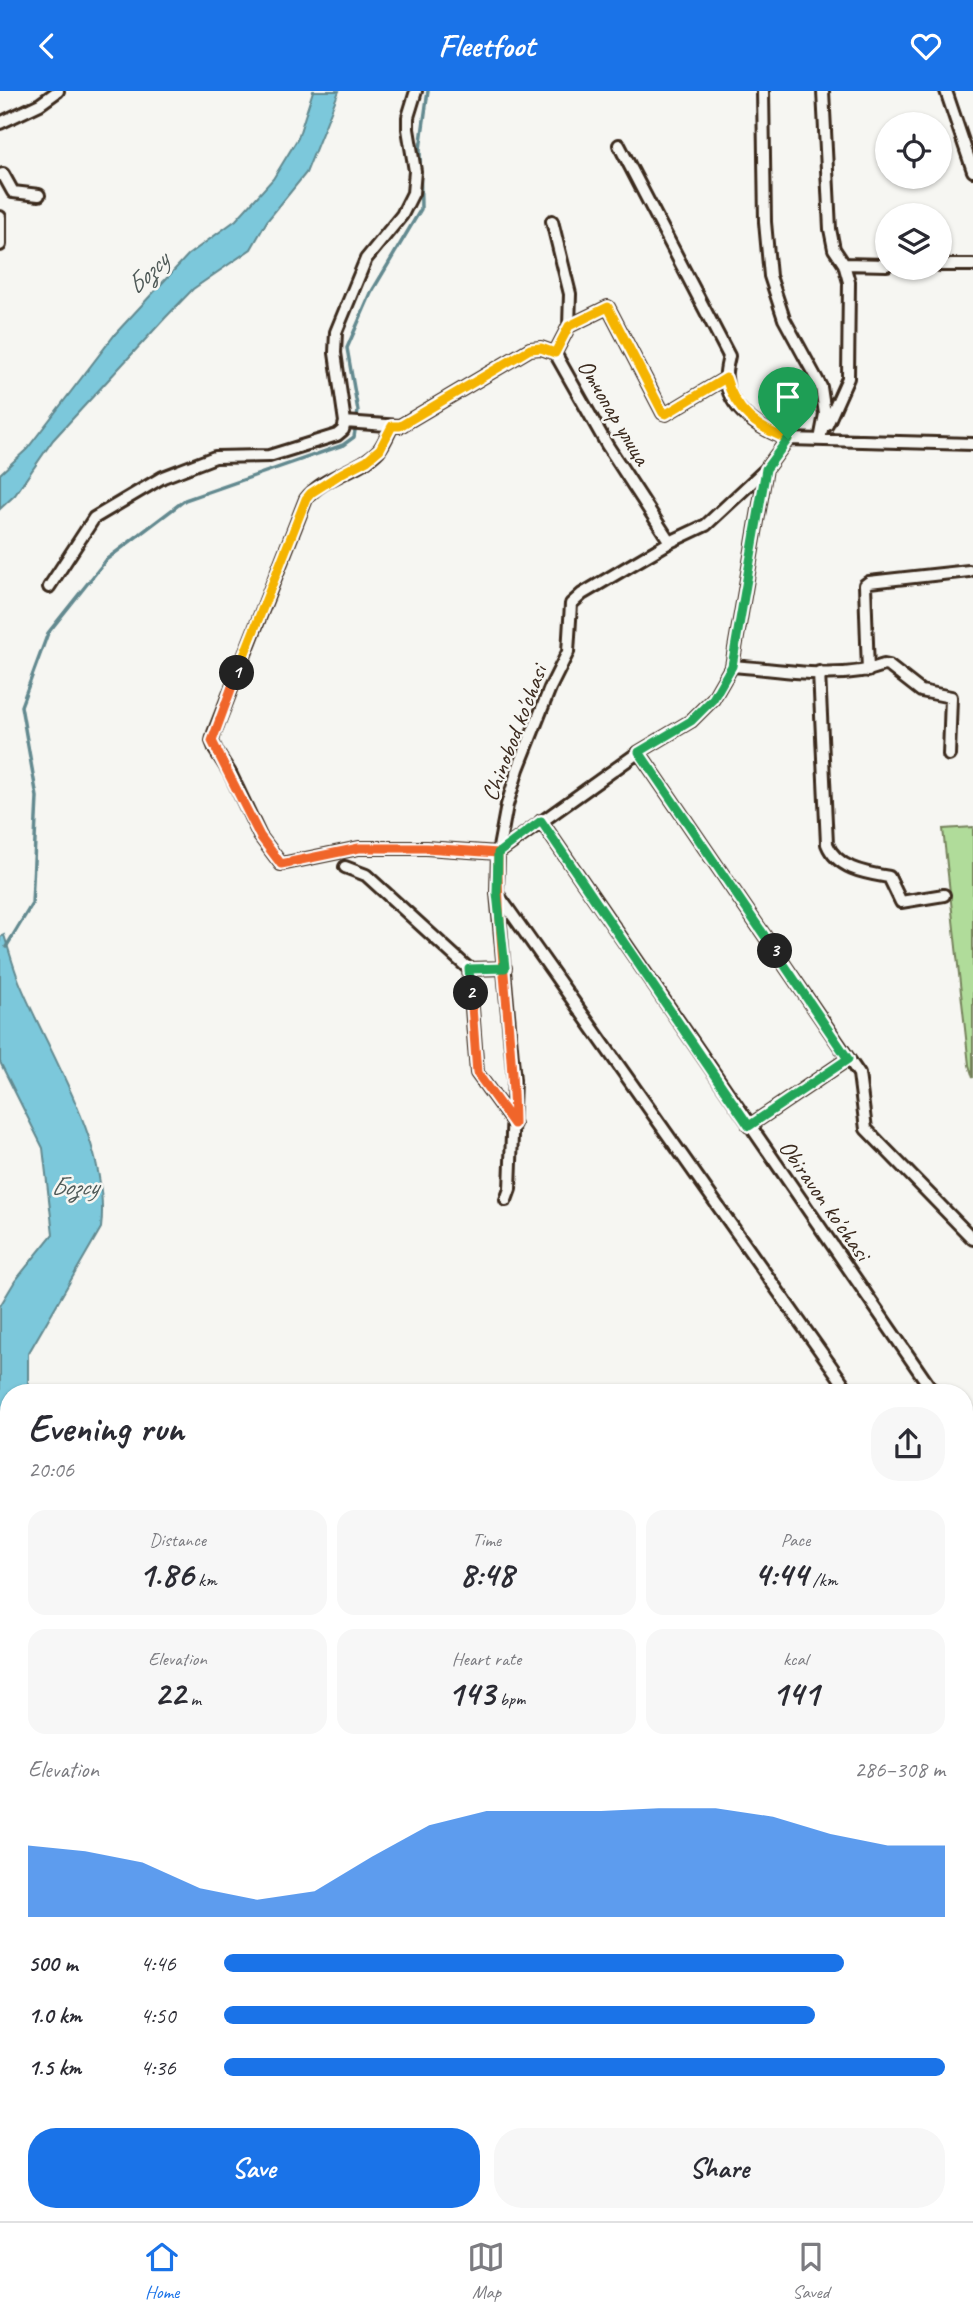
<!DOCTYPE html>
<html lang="en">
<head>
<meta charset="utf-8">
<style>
	:root { --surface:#fff; --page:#f7f7f7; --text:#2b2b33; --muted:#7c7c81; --line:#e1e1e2; --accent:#1a73e8 }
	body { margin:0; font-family:Caveat,sans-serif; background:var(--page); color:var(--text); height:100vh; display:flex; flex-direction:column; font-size:26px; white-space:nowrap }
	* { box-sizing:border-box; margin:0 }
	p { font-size:23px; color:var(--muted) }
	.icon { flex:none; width:38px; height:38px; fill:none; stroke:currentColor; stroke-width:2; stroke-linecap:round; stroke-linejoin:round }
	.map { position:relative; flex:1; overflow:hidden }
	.details { position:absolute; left:0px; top:1293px; width:973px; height:838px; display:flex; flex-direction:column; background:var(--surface); border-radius:28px 28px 0 0; box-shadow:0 2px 5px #0004 }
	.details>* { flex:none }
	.buttons { position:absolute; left:875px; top:21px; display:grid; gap:14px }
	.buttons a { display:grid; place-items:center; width:77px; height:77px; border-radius:50%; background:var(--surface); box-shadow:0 2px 5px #0004; font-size:35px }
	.pin { position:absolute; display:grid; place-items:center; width:60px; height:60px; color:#fff; margin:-72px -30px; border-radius:50% 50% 50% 0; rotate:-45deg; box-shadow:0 0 7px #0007 }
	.pin .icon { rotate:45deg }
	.km { position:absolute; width:35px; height:35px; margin:-18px; border-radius:50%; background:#222; color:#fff; font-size:19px; line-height:35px; text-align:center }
	.round { display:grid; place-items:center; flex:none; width:74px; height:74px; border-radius:28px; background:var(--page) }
	.overview { display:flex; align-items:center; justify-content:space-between; height:119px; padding:0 28px }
	h1 { font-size:38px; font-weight:700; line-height:52px }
	.figures { display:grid; grid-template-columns:repeat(3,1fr); gap:10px; height:119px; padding:7px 28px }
	.figures div { display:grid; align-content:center; border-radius:18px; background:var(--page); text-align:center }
	.figures b { font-size:35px; font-weight:700 }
	.figures small { font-size:19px; font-weight:400 }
	.figures p { font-size:19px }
	.chart { height:196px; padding:14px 28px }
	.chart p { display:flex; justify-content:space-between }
	.chart svg { width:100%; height:126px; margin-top:7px; fill:var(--accent); opacity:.7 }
	.cta { display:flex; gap:14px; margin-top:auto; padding:14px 28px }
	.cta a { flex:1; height:80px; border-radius:28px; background:var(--accent); color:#fff; font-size:28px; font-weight:700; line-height:80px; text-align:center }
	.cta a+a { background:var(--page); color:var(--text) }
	ul { padding:0 28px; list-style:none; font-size:23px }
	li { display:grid; grid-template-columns:112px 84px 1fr; align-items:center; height:52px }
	li i { height:18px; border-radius:9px; background:var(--accent) }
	header { display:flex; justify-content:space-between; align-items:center; height:91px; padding:0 28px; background:var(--accent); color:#fff; font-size:32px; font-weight:700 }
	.tab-bar { display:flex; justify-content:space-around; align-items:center; height:98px; border-top:2px solid var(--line); background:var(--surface); font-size:19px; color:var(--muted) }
	.tab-bar a { display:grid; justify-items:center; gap:4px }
	.tab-bar .selected { color:var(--accent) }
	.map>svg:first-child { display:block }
	.built { fill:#efe5d5 }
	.green { fill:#b0dc9a; stroke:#76835c; stroke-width:2 }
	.water { fill:#7cc8db; stroke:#62898f; stroke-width:2 }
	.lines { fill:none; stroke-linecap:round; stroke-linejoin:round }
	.stream { stroke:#62898f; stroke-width:3.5 }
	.street-tunnel { stroke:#d1cdc8; stroke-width:10; stroke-dasharray:10 5; stroke-linecap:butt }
	.street-casing { stroke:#3b2a1e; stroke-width:16 }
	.primary-casing { stroke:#3b2a1e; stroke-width:21 }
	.street { stroke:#f6f6f2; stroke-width:10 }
	.primary { stroke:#f6f6f2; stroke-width:16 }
	.split-1-casing { stroke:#fff; stroke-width:14 }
	.split-2-casing { stroke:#fff; stroke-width:14 }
	.split-3-casing { stroke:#fff; stroke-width:14 }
	.split-4-casing { stroke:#fff; stroke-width:14 }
	.split-1 { stroke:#f5b400; stroke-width:9 }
	.split-2 { stroke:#f0652b; stroke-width:9 }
	.split-3 { stroke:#22a559; stroke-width:9 }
	.split-4 { stroke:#22a559; stroke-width:9 }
	.labels { text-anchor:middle; stroke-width:5; stroke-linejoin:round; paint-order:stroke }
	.street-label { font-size:24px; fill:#3b2a1e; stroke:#f6f6f2 }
	.water-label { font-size:26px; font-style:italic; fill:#4e5957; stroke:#f6f6f2 }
</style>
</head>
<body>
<header><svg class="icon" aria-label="back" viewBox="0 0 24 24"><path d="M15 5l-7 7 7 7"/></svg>Fleetfoot<svg class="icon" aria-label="heart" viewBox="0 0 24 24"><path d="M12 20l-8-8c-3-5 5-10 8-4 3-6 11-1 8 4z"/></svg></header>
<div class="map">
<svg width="973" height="2130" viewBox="0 0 973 2130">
	<rect width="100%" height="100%" fill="#f6f6f2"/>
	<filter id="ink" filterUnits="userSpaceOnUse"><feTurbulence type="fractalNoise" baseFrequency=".0143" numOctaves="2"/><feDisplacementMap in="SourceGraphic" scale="14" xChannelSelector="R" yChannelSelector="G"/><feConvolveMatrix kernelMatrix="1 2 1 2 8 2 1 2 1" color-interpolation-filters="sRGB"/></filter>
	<g filter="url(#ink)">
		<!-- built -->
		<path class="built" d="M 9,2001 L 9,2123 L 142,2123 L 144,2130 L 0,2130 L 0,2004 Z"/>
		<!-- green -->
		<path class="green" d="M 973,736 L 973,987 L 969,974 L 943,738 Z"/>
		<!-- water -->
		<path class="water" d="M 313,0 L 339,0 L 306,82 L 267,130 L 251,158 L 193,198 L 166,226 L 53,349 L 15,404 L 0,418 L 0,383 L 27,358 L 116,242 L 188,164 L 236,129 L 273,88 L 298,47 Z
			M 4,844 C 9,859 13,875 19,890 C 49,964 111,1054 101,1137 L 28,1263 L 28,1302 L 9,1302 L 9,1442 L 0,1415 L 0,1215 L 15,1190 L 53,1143 L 43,1057 L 0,971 L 0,846 Z
			M 727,2123 L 814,2123 L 820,2130 L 740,2130 Z"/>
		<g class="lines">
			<!-- stream -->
			<path class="stream" d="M 6,856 L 32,813 L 37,706 L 21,615 L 48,542 L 107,468 L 185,409 L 343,354 L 354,346 L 358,320 L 347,257 L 371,202 L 421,118 L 420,58 L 428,0
				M 0,1911 L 9,1917"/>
			<!-- street-tunnel -->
			<path class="street-tunnel" d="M 878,2123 L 885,2130"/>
			<!-- street casing -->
			<g class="street-casing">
				<path id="street" d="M 763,0 L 765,131 L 770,185 L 784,228 L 821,296 L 825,323 L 820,349
					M 823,0 L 830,138 L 834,158 L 844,173 L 849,191 L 848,287 L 827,334
					M 946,0 L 973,80
					M 0,32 L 40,13 L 58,0
					M 619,54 L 729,265 C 728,271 725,280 726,286 C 727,319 762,339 788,348 L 973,353
					M 0,84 L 3,83 L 13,101 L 39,104
					M 0,126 L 0,154
					M 552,130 L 570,203 L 569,235
					M 844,173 L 887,174
					M 940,174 L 973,174
					M 555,262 L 569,235 L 608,216 L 663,322 L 666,323 L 726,287
					M 345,331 L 400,335 L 530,258 L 541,257 L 555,262 L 607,354 L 670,451
					M 392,335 C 388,343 384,353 379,359 C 359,381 324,384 306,408 L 214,642 L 212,650 L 216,660 L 230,682 L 260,745 L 281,773 L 359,757 L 426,757 L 498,762 L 639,661 L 691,630 L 713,608 L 732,575 L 766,378 L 788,348
					M 49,496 L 94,427 L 163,386 L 215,366 L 269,365 L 337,344 L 343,339 L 345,331 L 335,262 L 336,241 L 366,168 L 402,124 L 413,102 L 415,80 L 408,38 L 408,26 L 416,0
					M 732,575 C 780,578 839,591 884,574 L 889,575 L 921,600 L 951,606 L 949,664
					M 868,580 L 865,494 L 869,491 L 969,480
					M 819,581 L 827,753 C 837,778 866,782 889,786 L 901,811 L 944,804
					M 639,661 L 859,983 L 866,1038 L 973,1148
					M 541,730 L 934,1302
					M 345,776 L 366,784 L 469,878 L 505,877
					M 499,805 L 850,1302
					M 469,878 L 477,982 L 514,1033
					M 749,1035 L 848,968
					M 506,1109 L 510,1098 L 514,989 L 497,802 L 498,762 L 507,714 L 518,678 L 550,597 L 568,561 L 571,513 L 582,503 L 670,451 L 706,434 L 766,378
					M 964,1340 L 973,1333
					M 964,1345 L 973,1357
					M 964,1606 L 973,1624
					M 964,1852 L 973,1845
					M 964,1983 L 973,1977
					M 964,2120 L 973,2114
					M 949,2130 L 960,2123"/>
			</g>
			<!-- primary casing -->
			<g class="primary-casing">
				<path id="primary" d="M 964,2025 L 973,2019
					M 964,2051 L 973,2044
					M 815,2130 L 825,2123
					M 850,2130 L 861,2123"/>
			</g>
			<!-- street -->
			<use href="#street" class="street"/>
			<!-- primary -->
			<use href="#primary" class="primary"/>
		</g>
	</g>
	<g class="lines" filter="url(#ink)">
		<!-- split-1 casing -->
		<g class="split-1-casing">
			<path id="split-1" d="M 237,582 L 306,408 L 311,402 L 342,382 L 367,369 L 380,358 L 392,335 L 400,335 L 530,258 L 541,257 L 555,262 L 569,235 L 608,216 L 663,322 L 666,323 L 726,287 C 735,320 757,337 788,348"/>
		</g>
		<!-- split-2 casing -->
		<g class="split-2-casing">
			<path id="split-2" d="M 237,582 L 212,650 L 260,745 L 281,773 L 359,757 L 426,757 L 498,762 C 497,853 513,942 514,1033 L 477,982 L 471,902"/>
		</g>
		<!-- split-3 casing -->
		<g class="split-3-casing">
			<path id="split-3" d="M 471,902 L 469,878 L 505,877 L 497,802 L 498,762 L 541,730 L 749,1035 L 848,968 L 775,860"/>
		</g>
		<!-- split-4 casing -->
		<g class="split-4-casing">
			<path id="split-4" d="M 775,860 L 639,661 L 691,630 L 713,608 L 732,575 L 766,378 L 788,348"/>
		</g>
		<!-- split-1 -->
		<use href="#split-1" class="split-1"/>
		<!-- split-2 -->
		<use href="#split-2" class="split-2"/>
		<!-- split-3 -->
		<use href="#split-3" class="split-3"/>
		<!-- split-4 -->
		<use href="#split-4" class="split-4"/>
	</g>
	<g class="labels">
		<!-- street labels -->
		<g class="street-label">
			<text transform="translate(614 321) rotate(59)" y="8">Отчопар улица</text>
			<text transform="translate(514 642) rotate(-69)" y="8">Chinobod ko'chasi</text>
			<text transform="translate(825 1109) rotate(55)" y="8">Obiravon ko'chasi</text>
		</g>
		<!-- water labels -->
		<g class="water-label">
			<text transform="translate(147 182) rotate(-44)" y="9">Бозсу</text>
			<text x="74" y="1104">Бозсу</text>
		</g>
	</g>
</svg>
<div class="buttons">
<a><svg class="icon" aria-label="locate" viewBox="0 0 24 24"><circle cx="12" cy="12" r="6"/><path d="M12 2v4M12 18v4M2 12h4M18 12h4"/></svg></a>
<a><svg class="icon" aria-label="layers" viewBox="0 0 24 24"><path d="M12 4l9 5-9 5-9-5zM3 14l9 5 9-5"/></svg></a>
</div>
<div class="pin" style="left:788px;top:348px;background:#1e9e55"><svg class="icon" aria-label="arrive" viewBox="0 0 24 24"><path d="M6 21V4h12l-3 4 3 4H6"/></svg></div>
<b class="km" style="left:237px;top:582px">1</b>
<b class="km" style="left:471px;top:902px">2</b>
<b class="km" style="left:775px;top:860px">3</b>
<section class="details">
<div class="overview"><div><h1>Evening run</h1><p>20:06</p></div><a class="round"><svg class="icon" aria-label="share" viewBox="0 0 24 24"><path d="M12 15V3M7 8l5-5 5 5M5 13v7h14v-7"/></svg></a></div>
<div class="figures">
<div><p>Distance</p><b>1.86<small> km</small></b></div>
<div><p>Time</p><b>8:48</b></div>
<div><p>Pace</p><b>4:44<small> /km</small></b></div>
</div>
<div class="figures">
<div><p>Elevation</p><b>22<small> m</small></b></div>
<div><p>Heart rate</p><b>143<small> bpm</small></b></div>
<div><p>kcal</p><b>141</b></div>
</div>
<div class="chart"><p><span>Elevation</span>286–308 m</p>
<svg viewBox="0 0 160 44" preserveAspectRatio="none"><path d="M0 44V19L10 21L20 25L30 34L40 38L50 35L60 23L70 12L80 7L90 7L100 7L110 6L120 6L130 9L140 15L150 19L160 19V44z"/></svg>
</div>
<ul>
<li><b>500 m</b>4:46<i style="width:86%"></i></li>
<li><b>1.0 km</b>4:50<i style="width:82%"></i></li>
<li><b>1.5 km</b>4:36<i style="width:100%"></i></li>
</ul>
<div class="cta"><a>Save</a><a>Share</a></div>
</section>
</div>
<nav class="tab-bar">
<a class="selected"><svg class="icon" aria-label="home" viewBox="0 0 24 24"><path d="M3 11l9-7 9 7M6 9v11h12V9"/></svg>Home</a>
<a><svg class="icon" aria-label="map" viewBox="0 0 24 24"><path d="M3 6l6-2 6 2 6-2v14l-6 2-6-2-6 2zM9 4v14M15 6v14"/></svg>Map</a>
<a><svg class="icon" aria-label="saved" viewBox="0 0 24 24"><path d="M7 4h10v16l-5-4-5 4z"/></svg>Saved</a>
</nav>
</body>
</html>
